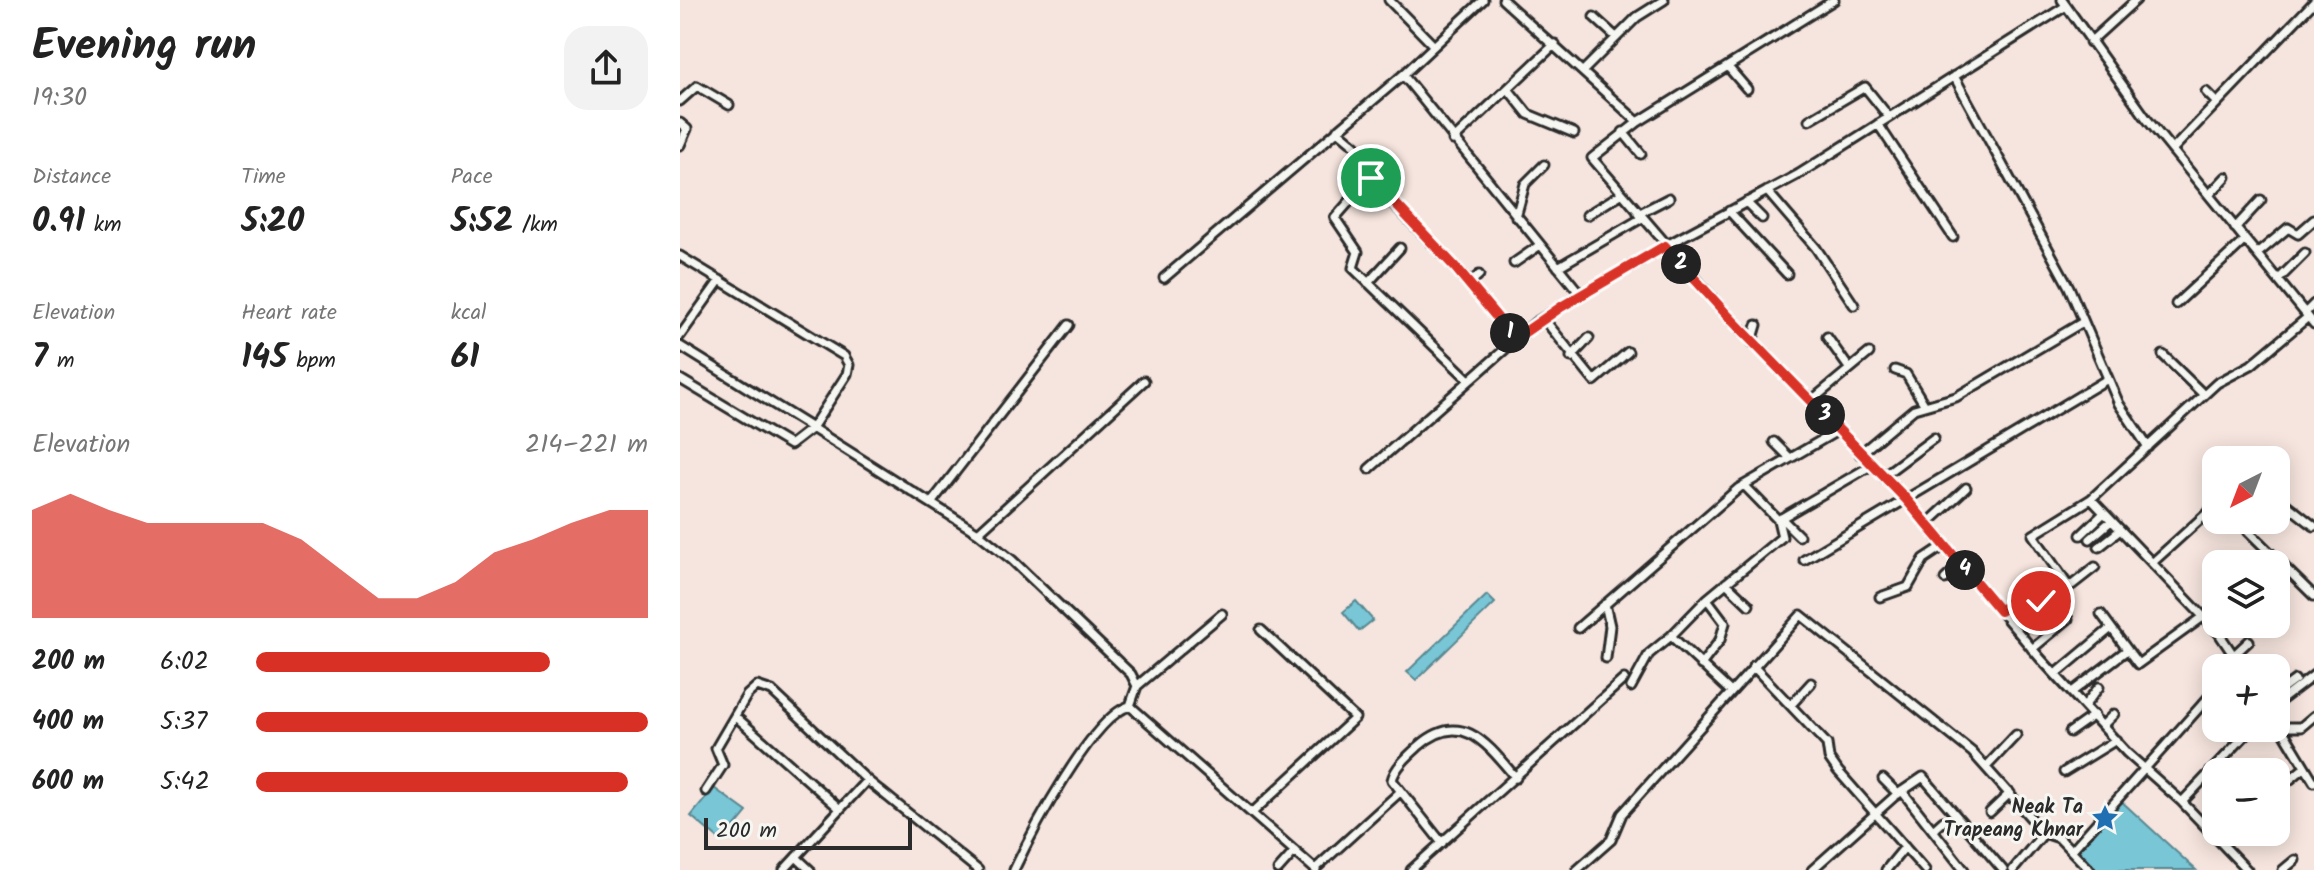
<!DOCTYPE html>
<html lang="en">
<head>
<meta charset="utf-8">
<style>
	:root { --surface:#fff; --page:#f2f2f2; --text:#222; --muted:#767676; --accent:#d93025 }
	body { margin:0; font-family:Kalam,sans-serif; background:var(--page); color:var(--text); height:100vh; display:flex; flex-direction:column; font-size:30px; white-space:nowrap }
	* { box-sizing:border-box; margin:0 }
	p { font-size:26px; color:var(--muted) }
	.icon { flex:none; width:44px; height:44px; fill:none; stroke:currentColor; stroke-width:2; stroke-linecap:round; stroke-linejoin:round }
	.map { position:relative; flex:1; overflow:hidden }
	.sheet { display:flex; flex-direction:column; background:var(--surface); width:680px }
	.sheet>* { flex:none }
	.needle { width:52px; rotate:222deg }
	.fabs { position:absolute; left:1522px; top:446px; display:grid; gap:16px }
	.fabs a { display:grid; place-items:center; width:88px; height:88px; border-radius:16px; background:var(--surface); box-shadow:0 4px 20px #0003; font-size:40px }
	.scale { position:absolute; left:24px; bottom:20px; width:208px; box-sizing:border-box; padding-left:8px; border:4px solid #2b2b2b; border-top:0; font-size:22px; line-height:28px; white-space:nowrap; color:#2b2b2b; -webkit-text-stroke:6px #f6f6f2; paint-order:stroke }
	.pin { position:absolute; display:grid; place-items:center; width:68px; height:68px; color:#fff; margin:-34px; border:4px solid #fff; border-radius:50%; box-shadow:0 2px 8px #0007 }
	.km { position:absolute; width:40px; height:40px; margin:-20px; border-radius:50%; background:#222; color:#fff; font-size:22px; line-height:40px; text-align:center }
	.round { display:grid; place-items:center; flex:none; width:84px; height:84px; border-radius:24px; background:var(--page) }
	.overview { display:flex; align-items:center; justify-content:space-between; height:136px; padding:0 32px }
	h1 { font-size:44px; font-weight:700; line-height:60px }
	.stats { display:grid; grid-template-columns:repeat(3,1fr); gap:12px; height:136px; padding:8px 32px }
	.stats div { display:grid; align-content:center }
	.stats b { font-size:34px; font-weight:700 }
	.stats small { font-size:22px; font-weight:400 }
	.stats p { font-size:22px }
	.chart { height:224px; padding:16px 32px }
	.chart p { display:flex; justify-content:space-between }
	.chart svg { width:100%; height:144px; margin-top:8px; fill:var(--accent); opacity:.7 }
	ul { padding:0 32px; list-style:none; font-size:26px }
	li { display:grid; grid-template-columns:128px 96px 1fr; align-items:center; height:60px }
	li i { height:20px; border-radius:10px; background:var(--accent) }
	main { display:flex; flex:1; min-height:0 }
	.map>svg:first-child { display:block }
	.water { fill:#78c6d6; stroke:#598892; stroke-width:2 }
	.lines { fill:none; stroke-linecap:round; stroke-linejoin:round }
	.minor-casing { stroke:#2b2b2b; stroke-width:13 }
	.minor { stroke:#f6f6f2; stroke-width:7 }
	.route-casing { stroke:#fff; stroke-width:16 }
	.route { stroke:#d93025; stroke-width:10 }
	.labels { text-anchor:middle; stroke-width:6; stroke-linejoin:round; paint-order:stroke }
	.poi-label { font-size:20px; font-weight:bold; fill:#2b2b2b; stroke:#f6f6f2; text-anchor:end }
</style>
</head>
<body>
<main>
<section class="sheet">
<div class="overview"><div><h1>Evening run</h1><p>19:30</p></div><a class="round"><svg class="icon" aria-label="share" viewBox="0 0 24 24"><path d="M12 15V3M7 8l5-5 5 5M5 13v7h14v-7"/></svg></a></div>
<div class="stats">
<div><p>Distance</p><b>0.91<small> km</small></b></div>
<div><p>Time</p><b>5:20</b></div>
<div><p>Pace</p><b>5:52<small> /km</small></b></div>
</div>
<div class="stats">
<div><p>Elevation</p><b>7<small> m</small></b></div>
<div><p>Heart rate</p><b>145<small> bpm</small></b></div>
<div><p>kcal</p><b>61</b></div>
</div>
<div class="chart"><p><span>Elevation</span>214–221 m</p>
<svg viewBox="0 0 160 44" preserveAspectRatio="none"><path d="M0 44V11L10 6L20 11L30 15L40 15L50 15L60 15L70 20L80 29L90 38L100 38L110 33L120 24L130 20L140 15L150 11L160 11V44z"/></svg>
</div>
<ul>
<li><b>200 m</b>6:02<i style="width:75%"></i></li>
<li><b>400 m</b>5:37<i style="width:100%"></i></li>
<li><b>600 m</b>5:42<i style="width:95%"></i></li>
</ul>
</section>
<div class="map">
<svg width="1634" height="870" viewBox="0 0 1634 870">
	<rect width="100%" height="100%" fill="#f6e5de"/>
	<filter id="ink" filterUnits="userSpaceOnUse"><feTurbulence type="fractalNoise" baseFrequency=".0125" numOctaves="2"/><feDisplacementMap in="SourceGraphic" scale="16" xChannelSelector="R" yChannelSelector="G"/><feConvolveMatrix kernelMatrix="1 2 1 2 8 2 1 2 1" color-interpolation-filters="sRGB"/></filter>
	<g filter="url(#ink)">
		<!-- water -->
		<path class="water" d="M 807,595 L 815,603 L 736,680 L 727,672 Z
			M 676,601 L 693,620 L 679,631 L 663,612 Z
			M 34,788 L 67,812 L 42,842 L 11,816 Z
			M 1439,799 L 1516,870 L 1417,870 L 1394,850 Z"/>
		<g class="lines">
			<!-- minor casing -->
			<g class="minor-casing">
				<path id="minor" d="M 709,0 L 754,46
					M 823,0 L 958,122 L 912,158 L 1049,317 L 1226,499 L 1360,658 L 1447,753 L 1502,802 L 1567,870
					M 1382,0 L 1466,118 L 1634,324
					M 914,17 L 936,37
					M 1410,42 L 1456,0
					M 1048,67 L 1067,89
					M 904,70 L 957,17 L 984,0
					M 723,75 L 901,295
					M 1274,76 L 1389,287 L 1439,404 L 1468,447
					M 828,89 L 848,114 L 894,133
					M 1526,92 L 1536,102
					M 0,101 L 17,86 L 49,105
					M 1129,120 L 1185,87 L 1209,117
					M 958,122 L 1154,0
					M 0,123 L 7,129 L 0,145
					M 1198,124 L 1273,237
					M 657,130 L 676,146
					M 943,132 L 961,154
					M 773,140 L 875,44
					M 1492,150 L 1634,2
					M 1087,191 L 1136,248 L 1174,305
					M 1529,195 L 1546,177
					M 1066,202 L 1082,218
					M 1049,211 L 1107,274
					M 958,214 L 989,198
					M 907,215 L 941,194
					M 836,217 L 845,184 L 864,165
					M 1555,228 L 1581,200
					M 1577,254 L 1608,228 L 1618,234 L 1634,220
					M 0,256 L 164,356 L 169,365 L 167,374 L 132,428 L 298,533 L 332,560 L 451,674 L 457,686 L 450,706
					M 834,263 L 860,245
					M 878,267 L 962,218
					M 484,278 L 723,75 L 803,0
					M 1598,280 L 1625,253
					M 688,283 L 720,248
					M 789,284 L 799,275
					M 1496,304 L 1565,240
					M 1625,313 L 1634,304
					M 863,318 L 914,381 L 948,352
					M 0,336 L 40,280
					M 1147,337 L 1169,368
					M 1072,342 L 1077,325
					M 0,346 L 132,428 L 110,445 L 0,379
					M 1483,355 L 1524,395
					M 891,357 L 909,338
					M 1215,370 L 1226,374 L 1244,404
					M 788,379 L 673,268 L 678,252 L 655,218 L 689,179 L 775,267 L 835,339
					M 1131,401 L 1189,353
					M 1094,442 L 1110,458
					M 1180,454 L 1234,409 L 1276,397 L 1403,322
					M 689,469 L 856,322 L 985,246 L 1119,174 L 1386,6
					M 1203,476 L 1254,438
					M 1411,499 L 1538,632 L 1562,668
					M 252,502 L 389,325
					M 1606,504 L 1634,526
					M 1101,518 L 1119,536
					M 1098,520 L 1192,465
					M 1247,524 L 1286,488
					M 1568,531 L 1634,596
					M 298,533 L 464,381
					M 1401,535 L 1424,513
					M 1410,539 L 1431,521
					M 1419,547 L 1439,531
					M 1124,560 L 1426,380
					M 1472,563 L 1536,505
					M 1415,567 L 1392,585 L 1387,584 L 1353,535 L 1411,499 L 1537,383 L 1571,365 L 1628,317
					M 1265,579 L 1280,565
					M 1046,583 L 1069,605
					M 1352,585 L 1361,601
					M 1200,597 L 1228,587 L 1244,559 L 1265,545
					M 925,604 L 930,626 L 926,658
					M 1320,611 L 1364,576 L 1373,587
					M 1421,614 L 1458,664 L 1523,617
					M 898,628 L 1059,488 L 1159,430
					M 1352,649 L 1388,619
					M 1554,655 L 1569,641
					M 1021,665 L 1040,640 L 1045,623 L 1027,599
					M 1073,666 L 1147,744 L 1149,758 L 1158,771 L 1245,870
					M 1376,674 L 1431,628
					M 457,686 L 542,614
					M 951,687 L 969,654 L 991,636
					M 1051,692 L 991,636 L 1027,599 L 1102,537 L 1098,520 L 1064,485
					M 1392,692 L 1447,650
					M 1596,694 L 1615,680
					M 1596,704 L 1634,675
					M 1111,705 L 1131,683
					M 1405,705 L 1419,687
					M 450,706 L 636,870
					M 55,716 L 159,808
					M 1596,719 L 1634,782
					M 1423,725 L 1434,714
					M 1603,731 L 1607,727 L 1621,727 L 1634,716
					M 1390,732 L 1414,715
					M 1307,766 L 1336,735
					M 1384,772 L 1436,740
					M 1203,779 L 1218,794
					M 26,791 L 43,765 L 36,748 L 67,695 L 77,686 L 92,691 L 187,780
					M 1222,791 L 1284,870
					M 1596,791 L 1624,768
					M 1502,802 L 1572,728
					M 573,812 L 675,718 L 581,630
					M 1310,812 L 1330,793
					M 1253,830 L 1263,821
					M 1540,841 L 1550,832
					M 762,843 L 712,780 C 715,767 729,755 739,746 C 782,708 808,745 836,778
					M 1392,850 L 1536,689
					M 116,857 L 130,870
					M 635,869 L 720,792
					M 104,870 L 187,780 L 298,870
					M 334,870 C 351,834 413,715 450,706
					M 598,870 L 615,851
					M 731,870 L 944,679
					M 897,870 L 931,840 L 942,814 L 1121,615 L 1292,752 L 1364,833 L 1379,838 L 1410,870
					M 1132,870 L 1215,796 L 1243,777 L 1323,870
					M 1206,870 L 1225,847
					M 1333,870 L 1364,833
					M 1603,870 L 1615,860"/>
			</g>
			<!-- minor -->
			<use href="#minor" class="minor"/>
		</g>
	</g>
	<g class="lines" filter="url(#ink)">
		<!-- route casing -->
		<g class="route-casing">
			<path id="route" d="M 691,178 L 775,267 L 835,339 L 881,307 L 985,246 L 1049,317 L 1226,499 L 1320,611 L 1352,585 L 1361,601"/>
		</g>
		<!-- route -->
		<use href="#route" class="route"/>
	</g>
	<!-- icons -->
	<defs>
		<g id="sight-bare" transform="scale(2.16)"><path d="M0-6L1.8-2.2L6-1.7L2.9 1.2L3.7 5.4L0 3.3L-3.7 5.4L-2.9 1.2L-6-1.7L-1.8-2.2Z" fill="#1f6fb2" stroke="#f6f6f2" stroke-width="2.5" paint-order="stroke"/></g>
	</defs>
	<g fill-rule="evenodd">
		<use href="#sight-bare" x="1425" y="818"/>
	</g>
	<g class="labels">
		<!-- poi labels -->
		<g class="poi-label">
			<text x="1403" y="813">Neak Ta<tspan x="1403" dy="23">Trapeang Khnar</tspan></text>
		</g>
	</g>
</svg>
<div class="fabs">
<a><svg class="needle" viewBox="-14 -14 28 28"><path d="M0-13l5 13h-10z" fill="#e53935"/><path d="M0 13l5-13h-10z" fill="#767676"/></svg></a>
<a><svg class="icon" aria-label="layers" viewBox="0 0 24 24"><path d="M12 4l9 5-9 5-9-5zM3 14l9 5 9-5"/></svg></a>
<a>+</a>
<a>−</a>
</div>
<div class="scale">200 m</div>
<div class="pin" style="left:691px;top:178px;background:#1e9e55"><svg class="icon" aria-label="arrive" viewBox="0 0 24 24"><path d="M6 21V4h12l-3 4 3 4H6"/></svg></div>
<div class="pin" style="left:1361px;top:601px;background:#d93025"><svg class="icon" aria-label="check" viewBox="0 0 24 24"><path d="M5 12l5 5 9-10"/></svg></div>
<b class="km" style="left:830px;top:333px">1</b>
<b class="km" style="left:1001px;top:264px">2</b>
<b class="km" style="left:1145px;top:415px">3</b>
<b class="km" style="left:1285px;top:570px">4</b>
</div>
</main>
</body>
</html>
